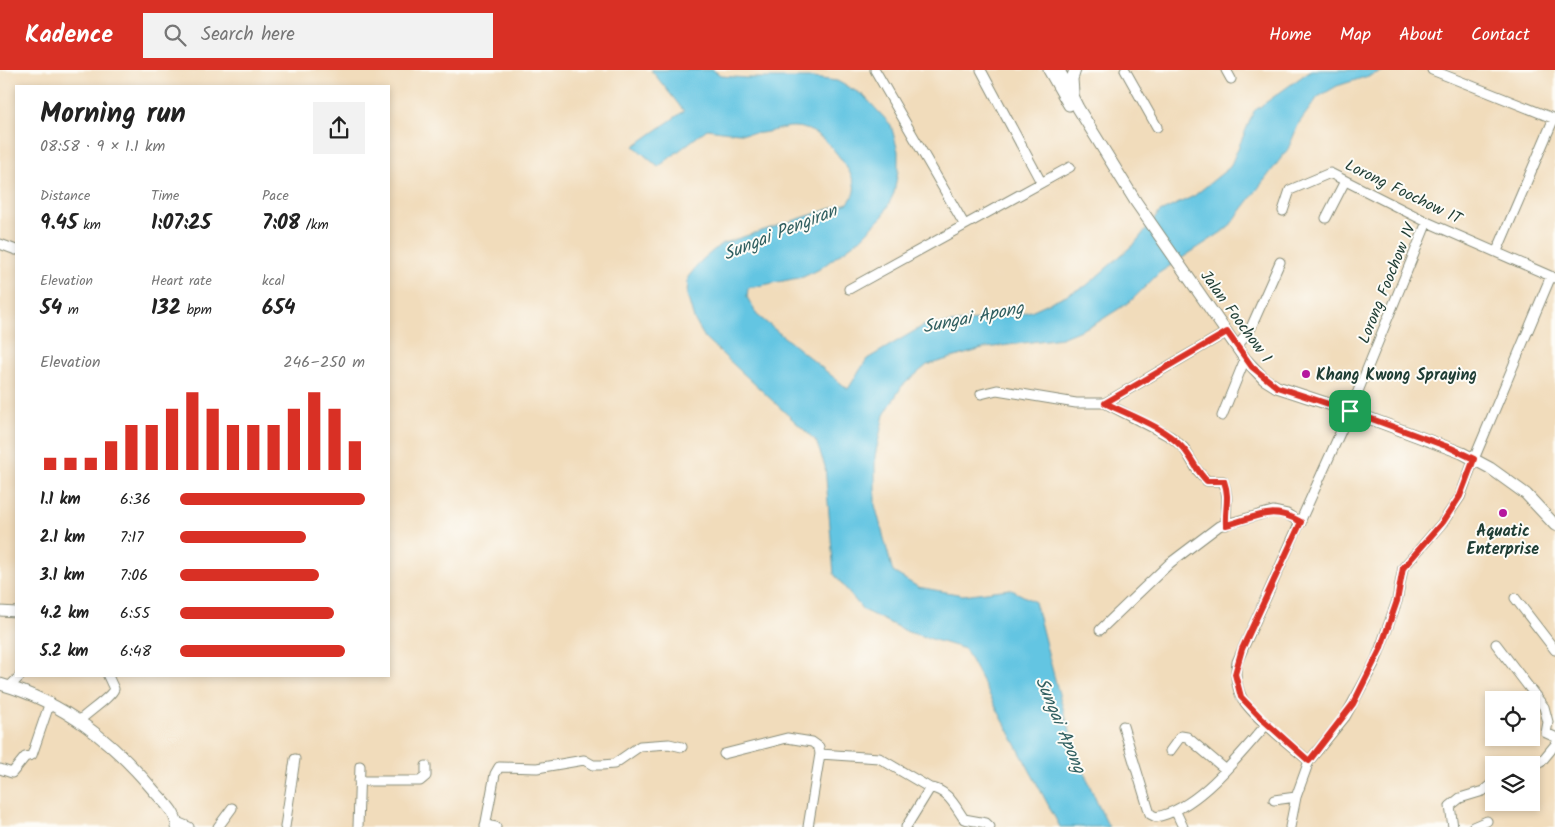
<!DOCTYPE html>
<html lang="en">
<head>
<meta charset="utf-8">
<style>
	:root { --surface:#fff; --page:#f2f2f2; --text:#222; --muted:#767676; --accent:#d93025 }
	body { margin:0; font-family:Kalam,sans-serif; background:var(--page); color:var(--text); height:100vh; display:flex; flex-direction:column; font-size:19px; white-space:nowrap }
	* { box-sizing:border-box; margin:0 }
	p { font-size:16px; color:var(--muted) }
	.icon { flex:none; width:28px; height:28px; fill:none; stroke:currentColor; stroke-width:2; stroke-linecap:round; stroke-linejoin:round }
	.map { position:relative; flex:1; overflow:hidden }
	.drawer { position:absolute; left:15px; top:15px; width:375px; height:592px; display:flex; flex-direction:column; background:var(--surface); border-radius:0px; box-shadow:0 2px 8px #0003 }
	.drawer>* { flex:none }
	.controls { position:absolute; left:1485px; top:621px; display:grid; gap:10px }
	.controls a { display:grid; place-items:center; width:55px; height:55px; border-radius:0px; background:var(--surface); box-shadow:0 2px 8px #0003; font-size:25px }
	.pin { position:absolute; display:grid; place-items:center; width:42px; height:42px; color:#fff; margin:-21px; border-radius:10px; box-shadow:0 2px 8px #0006 }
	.round { display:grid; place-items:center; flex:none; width:52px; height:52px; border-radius:0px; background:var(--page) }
	.headline { display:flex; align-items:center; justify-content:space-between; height:85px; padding:0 25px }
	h1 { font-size:28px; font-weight:800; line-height:38px }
	.figures { display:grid; grid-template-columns:repeat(3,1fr); gap:8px; height:85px; padding:5px 25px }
	.figures div { display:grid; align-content:center }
	.figures b { font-size:21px; font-weight:800 }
	.figures small { font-size:14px; font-weight:400 }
	.figures p { font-size:14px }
	.chart { height:140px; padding:10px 25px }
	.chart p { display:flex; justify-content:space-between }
	.chart svg { width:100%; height:90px; margin-top:5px; stroke:var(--accent); stroke-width:6 }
	ul { padding:0 25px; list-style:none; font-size:16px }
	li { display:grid; grid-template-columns:80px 60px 1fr; align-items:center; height:38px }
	li i { height:12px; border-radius:6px; background:var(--accent) }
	header { display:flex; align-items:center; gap:30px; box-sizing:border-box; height:70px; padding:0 25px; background:var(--accent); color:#fff }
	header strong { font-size:24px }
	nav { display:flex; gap:28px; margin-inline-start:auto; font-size:18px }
	.search { width:350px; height:45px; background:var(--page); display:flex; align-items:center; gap:12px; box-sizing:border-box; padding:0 18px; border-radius:0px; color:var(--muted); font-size:19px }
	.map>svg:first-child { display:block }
	.water { fill:#63c5e2; stroke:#41818b }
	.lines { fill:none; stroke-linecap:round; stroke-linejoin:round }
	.minor-casing { stroke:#888c78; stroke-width:11 }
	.tertiary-casing { stroke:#888c78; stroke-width:13 }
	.minor { stroke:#fff; stroke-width:9 }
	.tertiary { stroke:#fff; stroke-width:11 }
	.route-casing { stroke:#fff; stroke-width:10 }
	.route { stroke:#d93025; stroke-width:6 }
	.poi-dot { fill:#b5179e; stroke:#fdfcf7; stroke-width:2 }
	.labels { text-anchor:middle; stroke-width:4; stroke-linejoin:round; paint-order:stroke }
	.street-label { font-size:16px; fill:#1f3d34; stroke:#fdfcf7 }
	.poi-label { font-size:16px; font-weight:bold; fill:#1f3d34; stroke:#fdfcf7; text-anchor:start }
	.water-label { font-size:18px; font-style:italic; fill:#305f60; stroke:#fdfcf7 }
</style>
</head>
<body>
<header>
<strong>Kadence</strong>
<div class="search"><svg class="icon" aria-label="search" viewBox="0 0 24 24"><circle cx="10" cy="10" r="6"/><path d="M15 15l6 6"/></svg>Search here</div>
<nav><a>Home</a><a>Map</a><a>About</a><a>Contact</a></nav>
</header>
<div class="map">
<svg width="1555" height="757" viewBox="0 0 1555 757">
	<rect width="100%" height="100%" fill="#fdfcf7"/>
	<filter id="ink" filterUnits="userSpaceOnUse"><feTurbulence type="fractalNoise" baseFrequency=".02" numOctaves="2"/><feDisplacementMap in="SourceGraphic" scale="10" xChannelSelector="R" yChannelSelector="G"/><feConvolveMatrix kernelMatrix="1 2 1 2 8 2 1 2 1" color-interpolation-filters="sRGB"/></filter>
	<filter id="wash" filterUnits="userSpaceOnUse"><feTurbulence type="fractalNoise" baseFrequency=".0096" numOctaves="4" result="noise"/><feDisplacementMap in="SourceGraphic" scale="20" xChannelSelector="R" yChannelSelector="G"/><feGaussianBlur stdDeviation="1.12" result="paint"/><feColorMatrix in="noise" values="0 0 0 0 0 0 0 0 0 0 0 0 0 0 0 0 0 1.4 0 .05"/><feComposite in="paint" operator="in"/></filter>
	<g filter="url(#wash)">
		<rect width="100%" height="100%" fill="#f1dcbb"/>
		<!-- water -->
		<path class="water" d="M 651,0 L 713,0 L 722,6 L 746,8 L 813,8 L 837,11 L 863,25 L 891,55 L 898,81 L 898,101 L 894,123 L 883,146 L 859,170 L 818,200 L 803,207 L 748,218 L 747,227 L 757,245 L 848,319 L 867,289 L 923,256 L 1005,247 L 1031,241 L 1086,216 L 1135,173 L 1160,142 L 1194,126 L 1230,97 L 1254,41 L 1311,0 L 1387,0 L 1337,16 L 1318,27 L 1299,53 L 1288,79 L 1228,158 L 1159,203 L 1131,231 L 1095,254 L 1061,268 L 986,278 L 927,295 L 902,316 L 884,345 L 875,386 L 875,435 L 893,502 L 918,517 L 963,525 L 1010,519 L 1035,532 C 1054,606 1073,689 1109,757 L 1060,757 L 965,579 L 908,562 L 863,540 L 834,504 L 825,396 L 816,371 L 705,268 L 694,249 L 687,225 L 688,207 L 702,190 L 721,174 L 848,133 C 858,121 855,111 847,98 C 835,80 819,58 795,57 C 784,56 772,62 761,63 C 743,65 725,61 707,59 L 658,97 L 634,76 L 684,41 Z"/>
	</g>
	<g filter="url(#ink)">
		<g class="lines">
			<!-- minor casing -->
			<g class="minor-casing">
				<path id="minor" d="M 875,0 L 964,154
					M 981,0 L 1041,112
					M 1125,0 L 1157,57
					M 1226,0 L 1231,9
					M 1432,0 L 1555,49
					M 1283,141 L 1290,120 L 1330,103 L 1427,152 L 1555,208
					M 1326,148 L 1345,111
					M 0,174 L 16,180
					M 1497,181 L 1554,48
					M 849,219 L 1070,97
					M 1237,276 L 1249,262 L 1280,192
					M 981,324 L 997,320 L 1076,333 L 1105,333 L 1171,367 L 1184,378 L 1197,400 L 1207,411 L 1223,411 C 1230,428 1225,437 1226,455
					M 1105,333 L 1227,262
					M 1222,346 L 1245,289
					M 1515,528 L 1555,580
					M 0,541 L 16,542
					M 1100,560 L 1170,493 L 1219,456 L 1273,441 L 1287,444 L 1301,453
					M 1496,574 L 1544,637 L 1548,652 L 1546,663 L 1555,667
					M 10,616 L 20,606
					M 79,651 C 88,642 111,627 114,619 L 108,606
					M 1123,656 L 1150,744 L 1156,747 C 1199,739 1239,685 1267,654
					M 1170,681 L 1181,666 L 1187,667 L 1226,700
					M 724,684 L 787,668 L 812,672 L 819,677 L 820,684 L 808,757
					M 820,684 L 879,688 L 930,718 C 947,719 955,736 964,749 L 986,753 L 990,757
					M 1309,691 C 1293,677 1249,644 1241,626 C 1236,615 1235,603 1237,592 L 1350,341 L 1427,152
					M 1531,698 L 1541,692 L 1555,675
					M 0,699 L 12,703 L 25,687 L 32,685 L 50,632
					M 359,711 L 420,711 L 426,706 L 426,696
					M 1274,730 L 1296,727
					M 1176,742 L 1183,757
					M 177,752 L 189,757
					M 485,755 L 496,757
					M 218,757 L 232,738
					M 285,757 L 295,689
					M 358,757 L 360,696
					M 485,757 L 495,704 L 499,697 L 537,698 L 584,690 L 593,695 L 602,695 L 614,694 L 640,676 L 669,674 L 682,677
					M 906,757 L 930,718
					M 1290,757 L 1296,727 L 1309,691 L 1345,647 L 1376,590 L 1397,531 L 1403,498 L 1443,452 L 1460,427 L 1474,389 L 1551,206
					M 1453,757 L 1450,736 L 1460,728 L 1483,721 L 1494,712
					M 1473,757 L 1487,751"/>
			</g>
			<!-- tertiary casing -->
			<g class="tertiary-casing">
				<path id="tertiary" d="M 1049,0 L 1069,35
					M 1059,0 L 1078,38 L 1136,132 L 1245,289 L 1264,309 L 1277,317 L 1350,341 L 1462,383 L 1490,398 L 1526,424 L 1555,455
					M 1073,23 L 1072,9 L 1075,0
					M 0,614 C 64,632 113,672 155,722 C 164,732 177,743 177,757"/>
			</g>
			<!-- minor -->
			<use href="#minor" class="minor"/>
			<!-- tertiary -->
			<use href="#tertiary" class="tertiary"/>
		</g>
	</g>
	<g class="lines" filter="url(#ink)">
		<!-- route casing -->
		<g class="route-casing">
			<path id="route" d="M 1227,262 L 1252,297 L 1277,317 L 1350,341 L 1451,378 L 1474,389 L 1460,426 L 1443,452 L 1403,498 L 1397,531 L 1380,580 L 1353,634 L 1309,691 L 1262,649 L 1241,627 L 1235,604 L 1242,579 L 1301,452 C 1271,435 1257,447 1226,455 C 1225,437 1230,428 1224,411 L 1207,411 C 1196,401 1192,387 1182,377 C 1162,356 1131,346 1105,333 Z"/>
		</g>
		<!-- route -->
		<use href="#route" class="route"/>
	</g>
	<!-- markers -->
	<g class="poi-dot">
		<circle cx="1306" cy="304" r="5"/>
		<circle cx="1503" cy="443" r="5"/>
	</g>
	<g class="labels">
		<!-- street labels -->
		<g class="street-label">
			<text transform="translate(1404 121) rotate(26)" y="6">Lorong Foochow 1T</text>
			<text transform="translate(1386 213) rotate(-68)" y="6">Lorong Foochow 1V</text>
			<text transform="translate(1237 246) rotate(54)" y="6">Jalan Foochow 1</text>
		</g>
		<!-- poi labels -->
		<g class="poi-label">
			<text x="1316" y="310">Khang Kwong Spraying</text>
			<text x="1503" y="466" text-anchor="middle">Aquatic<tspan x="1503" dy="18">Enterprise</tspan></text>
		</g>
		<!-- water labels -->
		<g class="water-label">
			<text transform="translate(780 162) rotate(-22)" y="6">Sungai Pengiran</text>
			<text transform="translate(973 247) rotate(-11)" y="6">Sungai Apong</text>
			<text transform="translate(1061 655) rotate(67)" y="6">Sungai Apong</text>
		</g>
	</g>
</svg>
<div class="controls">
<a><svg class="icon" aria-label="locate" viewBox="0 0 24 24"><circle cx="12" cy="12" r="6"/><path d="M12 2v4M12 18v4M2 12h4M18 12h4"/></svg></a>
<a><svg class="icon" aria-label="layers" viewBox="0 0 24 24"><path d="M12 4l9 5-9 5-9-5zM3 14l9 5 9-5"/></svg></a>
</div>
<div class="pin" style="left:1350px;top:341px;background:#1e9e55"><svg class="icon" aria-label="arrive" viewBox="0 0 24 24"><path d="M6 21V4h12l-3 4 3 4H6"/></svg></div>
<section class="drawer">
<div class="headline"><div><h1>Morning run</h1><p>08:58 · 9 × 1.1 km</p></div><a class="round"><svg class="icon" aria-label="share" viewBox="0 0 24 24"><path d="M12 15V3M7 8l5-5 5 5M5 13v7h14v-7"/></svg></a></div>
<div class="figures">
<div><p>Distance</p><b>9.45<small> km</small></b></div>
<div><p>Time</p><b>1:07:25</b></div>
<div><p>Pace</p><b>7:08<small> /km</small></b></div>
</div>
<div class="figures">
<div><p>Elevation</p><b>54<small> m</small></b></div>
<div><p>Heart rate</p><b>132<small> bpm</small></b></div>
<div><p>kcal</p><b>654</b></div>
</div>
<div class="chart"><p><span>Elevation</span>246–250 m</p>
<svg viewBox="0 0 160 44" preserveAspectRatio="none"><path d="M5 44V38M15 44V38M25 44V38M35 44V30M45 44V22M55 44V22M65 44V14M75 44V6M85 44V14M95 44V22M105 44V22M115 44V22M125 44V14M135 44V6M145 44V14M155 44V30"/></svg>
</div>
<ul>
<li><b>1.1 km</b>6:36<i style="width:100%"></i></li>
<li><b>2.1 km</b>7:17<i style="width:68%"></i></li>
<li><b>3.1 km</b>7:06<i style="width:75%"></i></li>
<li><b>4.2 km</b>6:55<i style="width:83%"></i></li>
<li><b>5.2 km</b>6:48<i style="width:89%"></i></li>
</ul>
</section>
</div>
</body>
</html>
